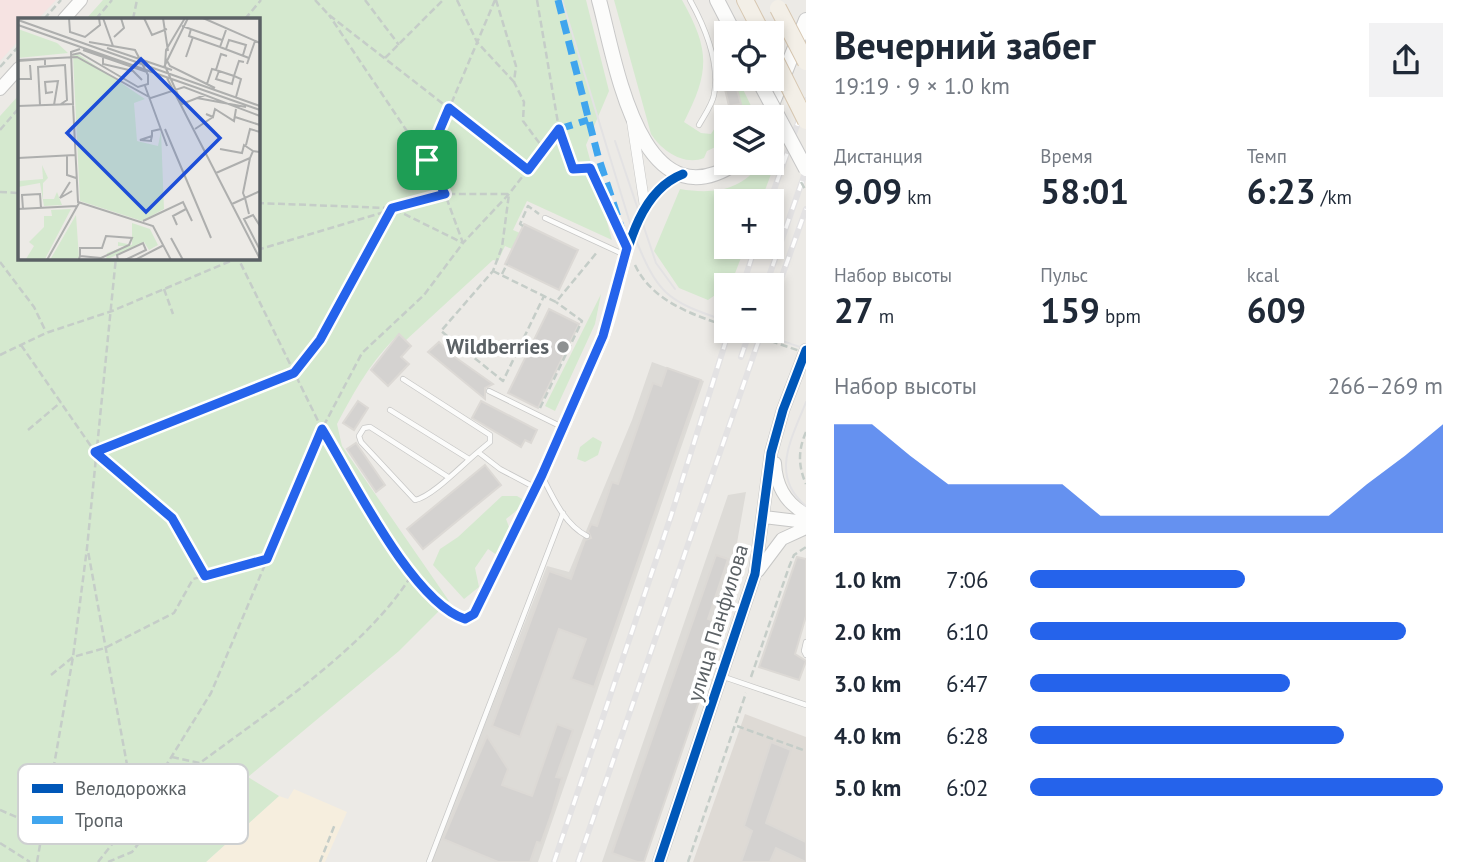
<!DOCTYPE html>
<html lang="ru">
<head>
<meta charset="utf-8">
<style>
	:root { --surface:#fff; --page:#f2f2f3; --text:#1f2937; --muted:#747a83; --accent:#2563eb }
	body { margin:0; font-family:"PT Sans",sans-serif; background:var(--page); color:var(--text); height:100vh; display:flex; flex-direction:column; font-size:26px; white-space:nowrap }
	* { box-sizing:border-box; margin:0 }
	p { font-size:23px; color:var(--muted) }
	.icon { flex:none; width:38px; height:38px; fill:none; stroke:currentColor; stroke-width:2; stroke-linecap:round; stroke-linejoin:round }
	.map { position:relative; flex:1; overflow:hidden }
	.drawer { display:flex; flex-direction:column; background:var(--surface); width:665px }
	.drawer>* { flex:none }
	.fabs { position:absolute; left:714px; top:21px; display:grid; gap:14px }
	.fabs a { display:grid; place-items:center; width:70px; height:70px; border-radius:0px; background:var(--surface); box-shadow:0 4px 10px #0003; font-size:35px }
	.pin { position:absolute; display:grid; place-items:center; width:60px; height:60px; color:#fff; margin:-30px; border-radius:14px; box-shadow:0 4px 10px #0006 }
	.round { display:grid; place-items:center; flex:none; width:74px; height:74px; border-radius:0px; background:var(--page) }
	.head { display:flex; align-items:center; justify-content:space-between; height:119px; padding:0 28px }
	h1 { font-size:38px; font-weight:700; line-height:52px }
	.metrics { display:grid; grid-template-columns:repeat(3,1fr); gap:10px; height:119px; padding:7px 28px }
	.metrics div { display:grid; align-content:center }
	.metrics b { font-size:35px; font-weight:700 }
	.metrics small { font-size:19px; font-weight:400 }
	.metrics p { font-size:19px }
	.chart { height:196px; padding:14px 28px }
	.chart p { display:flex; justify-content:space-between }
	.chart svg { width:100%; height:126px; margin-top:7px; fill:var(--accent); opacity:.7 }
	ul { padding:0 28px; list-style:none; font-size:23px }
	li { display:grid; grid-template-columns:112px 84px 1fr; align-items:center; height:52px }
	li i { height:18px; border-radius:9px; background:var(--accent) }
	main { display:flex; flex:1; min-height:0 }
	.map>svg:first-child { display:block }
	.commercial { fill:#f6eede }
	.industrial { fill:#dddbd7 }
	.education { fill:#dedad5 }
	.medical { fill:#f6e3e2 }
	.green { fill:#d5e9cf }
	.building { fill:#d4d2d0; stroke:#dcd9d5; stroke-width:2 }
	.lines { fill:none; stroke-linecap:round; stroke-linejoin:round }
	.service-casing { stroke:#c7c7c6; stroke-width:6 }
	.minor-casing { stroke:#c7c7c6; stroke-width:11 }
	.tertiary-casing { stroke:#c7c7c6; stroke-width:14 }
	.secondary-casing { stroke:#c7c7c7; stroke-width:16 }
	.primary-casing { stroke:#d7c7b1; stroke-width:18 }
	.path { stroke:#c5cdc8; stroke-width:2.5; stroke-dasharray:7 3.5; stroke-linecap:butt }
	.service { stroke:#fcfcfb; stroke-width:4.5 }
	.minor { stroke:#fcfcfb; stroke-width:10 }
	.tertiary { stroke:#fcfcfb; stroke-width:12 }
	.secondary { stroke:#fcfcfb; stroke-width:14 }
	.primary { stroke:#f3efe7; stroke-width:16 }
	.tram { stroke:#e3e2e3; stroke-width:2 }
	.rail-casing { stroke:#e3e2e3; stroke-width:6 }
	.rail { stroke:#fff; stroke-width:3.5; stroke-dasharray:10; stroke-linecap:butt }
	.secondary-bridge-casing { stroke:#c7c7c7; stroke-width:16; stroke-linecap:butt }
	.primary-bridge-casing { stroke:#d7c7b1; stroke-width:18; stroke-linecap:butt }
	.path-bridge { stroke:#c5cdc8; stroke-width:2.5; stroke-dasharray:7 3.5; stroke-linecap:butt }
	.secondary-bridge { stroke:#fcfcfb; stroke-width:14 }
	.primary-bridge { stroke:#f3efe7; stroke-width:16 }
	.quiet { stroke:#40a5ee; stroke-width:7; stroke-dasharray:14 7; stroke-linecap:butt }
	.cycleway-casing { stroke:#fff; stroke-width:13 }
	.cycleway { stroke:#0057b8; stroke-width:9 }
	.route-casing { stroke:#fff; stroke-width:14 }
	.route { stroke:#2563eb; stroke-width:9 }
	.poi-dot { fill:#8e9192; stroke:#fff; stroke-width:2.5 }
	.labels { text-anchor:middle; stroke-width:7; stroke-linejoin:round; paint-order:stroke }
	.poi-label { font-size:21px; font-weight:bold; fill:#5b6165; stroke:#fff; text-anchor:end }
	.street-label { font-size:21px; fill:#5b6165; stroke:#fff }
	.inset-road { fill:none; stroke:#aeafae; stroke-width:2 }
	.view { fill:#1d4ed8; fill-opacity:0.15; stroke:#1d4ed8; stroke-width:3.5 }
	.inset-edge { fill:none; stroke:#5b6165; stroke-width:3.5 }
	.key { fill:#fff; stroke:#ced0d1; stroke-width:2 }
	.key-label { font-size:19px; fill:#5b6165 }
</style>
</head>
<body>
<main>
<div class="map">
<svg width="806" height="862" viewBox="0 0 806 862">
	<rect width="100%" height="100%" fill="#eceae6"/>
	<!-- commercial -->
	<path class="commercial" d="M 294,789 L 347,812 L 325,862 L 206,862 L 279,796 L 288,799 Z"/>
	<!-- industrial -->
	<path class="industrial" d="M 652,362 L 704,381 L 538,862 L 431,862 L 547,566 L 569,572 L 632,420 Z
		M 746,492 L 732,571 L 737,572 L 725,625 L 644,862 L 602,862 L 728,495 Z"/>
	<!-- education -->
	<path class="education" d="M 745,714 L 806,737 L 806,862 L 693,862 Z"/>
	<!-- medical -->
	<path class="medical" d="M 0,0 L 56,0 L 38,19 L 19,19 L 19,40 L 0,61 Z"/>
	<!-- green -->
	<path class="green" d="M 103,0 L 586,0 L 609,91 L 586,145 L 612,240 L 527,201 L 513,230 L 520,233 L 512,249 L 505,246 L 498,261 L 493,260 L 405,341 L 399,334 C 371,361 355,390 337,424 L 342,446 L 449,601 L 399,651 L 248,777 L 279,796 L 206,862 L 0,862 L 0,116 L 19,95 L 19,257 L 257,257 L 257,19 L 86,19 Z
		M 614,0 L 682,0 C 710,50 710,71 684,122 L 701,133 L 711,134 L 729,106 L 740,103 L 735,83 L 724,85 L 715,40 L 719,39 L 726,54 L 726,79 L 738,79 L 753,110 L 750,117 L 726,117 L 726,142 L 707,151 L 704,158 C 684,166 662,151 651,134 Z
		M 773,138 L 780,150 L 761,201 L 726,201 L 726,247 L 745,247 L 731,284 L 708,300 L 679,288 L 654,251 L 680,189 C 710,194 742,192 760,163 L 772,163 Z
		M 601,294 L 595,324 L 555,411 L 545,406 Z
		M 593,437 L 602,442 L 598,455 L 585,462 L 577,459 L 580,447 Z
		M 502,496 L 517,496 L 527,502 L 506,519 L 511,532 L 497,555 L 488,549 L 475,568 L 479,587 L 464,599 L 433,565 L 440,549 L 458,537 Z"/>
	<!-- building -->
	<path class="building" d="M 735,82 L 741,104 L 729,106 L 724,85 Z
		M 524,224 L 578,250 L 559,290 L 505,264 Z
		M 549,309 L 579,324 L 538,408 L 508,393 Z
		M 399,334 L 411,346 L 401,357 L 409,364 L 388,386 L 371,370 Z
		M 439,342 L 452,355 L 493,384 L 485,388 L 485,399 L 428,352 Z
		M 667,368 L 701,380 L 594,687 L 571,679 L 586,639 L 559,629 L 520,737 L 492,726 L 549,571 L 571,579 L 585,540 L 591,538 L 588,531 L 591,524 L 597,526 L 612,482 L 618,484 L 653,383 L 661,386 Z
		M 358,401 L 368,408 L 354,430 L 343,423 Z
		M 481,401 L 537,430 L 531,443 L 525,440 L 521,447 L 472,418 Z
		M 356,443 L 385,485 L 376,492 L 347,449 Z
		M 485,465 L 501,485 L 423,549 L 407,529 Z
		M 716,555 L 728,559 L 708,619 L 725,625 L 644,862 L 637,862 L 612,853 Z
		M 797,557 L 806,559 L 806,616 L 795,654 L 806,661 L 799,680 L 759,667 Z
		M 557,724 L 573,730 L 556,777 L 562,778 L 552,812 L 541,843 L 537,842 L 530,862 L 498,862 L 443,839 L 487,736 L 508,769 L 502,785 L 532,796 Z
		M 771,742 L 791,750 L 766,823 L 806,842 L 806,862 L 776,848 L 770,862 L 741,862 L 752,831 L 744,826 Z"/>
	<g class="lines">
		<!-- service casing -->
		<g class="service-casing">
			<path id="service" d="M 690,0 C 705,27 720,63 714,95 C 712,105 704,116 699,125
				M 545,218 L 625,255
				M 403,379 L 490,435 L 490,442 L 478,452
				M 489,391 L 562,427
				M 390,410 L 469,459
				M 542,476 C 553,498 565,525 587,536
				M 448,477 L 370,427 L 364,428 L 359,436 L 361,442 L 415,500 C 432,497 463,464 478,452 L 500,469 L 536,488
				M 474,614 L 542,476
				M 806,642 L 804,651 L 806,655
				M 724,677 L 806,705
				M 429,862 L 563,513"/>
		</g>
		<!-- minor casing -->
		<g class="minor-casing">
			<path id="minor" d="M 632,122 L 645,207
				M 542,475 C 562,429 584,384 603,337 C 622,288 626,196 682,174"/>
		</g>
		<!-- tertiary casing -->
		<g class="tertiary-casing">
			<path id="tertiary" d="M 64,19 L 81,0
				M 0,89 L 19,68
				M 775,463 C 776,486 785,503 806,514
				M 764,517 L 806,522
				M 758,571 L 782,539 L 806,528
				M 659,862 L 755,574 L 771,453 L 783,410 L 806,350"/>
		</g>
		<!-- secondary casing -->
		<g class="secondary-casing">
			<path id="secondary" d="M 599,0 C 615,58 639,227 736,163
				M 717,0 L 734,33
				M 767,117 L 806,20"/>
		</g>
		<!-- primary casing -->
		<g class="primary-casing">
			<path id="primary" d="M 745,0 L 762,33"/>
		</g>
		<!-- path -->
		<path class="path" d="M 315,0 L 329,15 L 528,170
			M 365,0 L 399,45
			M 457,0 L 477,42 L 514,82
			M 496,0 L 516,66 L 514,82 L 524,102 L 523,121 L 543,148
			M 537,0 L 559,129 L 573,169 L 590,168 L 621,237
			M 44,19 L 61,0
			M 96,19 L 112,0
			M 133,19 L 137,0
			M 245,19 L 261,0
			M 385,58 L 443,0
			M 0,67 L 19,46
			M 0,130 L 19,108
			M 427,161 L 495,0
			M 0,192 L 19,193
			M 257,203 L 388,208
			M 523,226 L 520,224 L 528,206 L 539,214
			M 257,250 L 445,194 L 509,194 L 502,247 L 493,271 L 441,331 L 503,381 L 544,296
			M 0,262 L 34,307 L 46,332
			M 635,265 C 652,301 691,314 726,326
			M 493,271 L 556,302 L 598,251
			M 502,274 L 507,264
			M 164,289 L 173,314
			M 21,345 L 95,452 L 172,518 L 205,576
			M 0,355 L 46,333 L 112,311 L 240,257
			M 540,408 L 582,321 L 556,302
			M 28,430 L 61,402
			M 806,432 C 798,450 798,466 806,484
			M 95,452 L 294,373 L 320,340 L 392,208 L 463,243 L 509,194 L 559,129
			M 411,576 L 451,615 L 468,618
			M 51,675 L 73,657 L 105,648 L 174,613 L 193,579 L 267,560
			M 751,677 L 789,567 L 794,555 L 806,547
			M 737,726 L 806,751
			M 172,757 L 200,763 C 268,712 367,647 411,576 L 322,429 L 238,258
			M 0,810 L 42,828 L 136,814 L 88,551
			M 0,843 L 30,862
			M 37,862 L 73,657 L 87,548 L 116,257
			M 98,862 L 136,814 L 211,693 L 322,429 L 362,353 L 424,295 L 463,243 L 445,194 L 427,161 L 329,15
			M 108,862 L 132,852 L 200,763
			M 320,862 L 335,824
			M 688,862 L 746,693"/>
		<!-- service -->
		<use href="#service" class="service"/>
		<!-- minor -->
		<use href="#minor" class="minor"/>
		<!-- tertiary -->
		<use href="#tertiary" class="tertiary"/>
		<!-- secondary -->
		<use href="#secondary" class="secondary"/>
		<!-- primary -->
		<use href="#primary" class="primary"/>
		<!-- tram -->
		<path class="tram" d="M 562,0 L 633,233 C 658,294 664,300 726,321
			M 615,141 L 656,263 L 675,289
			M 753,331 L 806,349
			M 806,402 C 792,438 769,476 806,506"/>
		<!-- rail casing -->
		<g class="rail-casing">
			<path id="rail" d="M 770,201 L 806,100
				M 743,285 L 755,247
				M 766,285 L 806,170
				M 772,304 L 806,209
				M 741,357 L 750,331
				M 554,862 L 671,516 L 729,331
				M 578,862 L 762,331"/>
		</g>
		<!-- rail -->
		<use href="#rail" class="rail"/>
		<!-- secondary-bridge casing -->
		<g class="secondary-bridge-casing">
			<path id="secondary-bridge" d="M 758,79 L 806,169"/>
		</g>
		<!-- primary-bridge casing -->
		<g class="primary-bridge-casing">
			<path id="primary-bridge" d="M 778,8 L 806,62
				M 772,53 L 806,121"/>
		</g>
		<!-- path-bridge -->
		<path class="path-bridge" d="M 801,182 L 806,191
			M 741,331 L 806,353"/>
		<!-- secondary-bridge -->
		<use href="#secondary-bridge" class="secondary-bridge"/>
		<!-- primary-bridge -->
		<use href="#primary-bridge" class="primary-bridge"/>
		<!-- quiet -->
		<path class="quiet" d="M 558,0 L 598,156 L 627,245
			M 559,129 L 588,120"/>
		<!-- cycleway casing -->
		<g class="cycleway-casing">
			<path id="cycleway" d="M 542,475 C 562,429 584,383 603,337 C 623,286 626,196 683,174
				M 659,862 L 755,574 L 771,453 L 783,410 L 806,350"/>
		</g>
		<!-- cycleway -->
		<use href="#cycleway" class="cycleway"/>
	</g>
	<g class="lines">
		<!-- route casing -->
		<g class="route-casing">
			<path id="route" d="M 449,108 L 528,170 L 559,129 L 573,169 L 590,168 L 627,248 L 603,336 L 542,475 L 474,614 L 465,619 C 412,602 352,478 322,429 L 267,559 L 205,576 L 172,518 L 95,452 L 294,373 L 320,340 L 392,208 L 445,194 L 427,160 Z"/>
		</g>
		<!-- route -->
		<use href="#route" class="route"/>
	</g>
	<!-- markers -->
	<circle class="poi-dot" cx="563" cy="347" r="7"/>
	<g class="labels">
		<!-- poi labels -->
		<g class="poi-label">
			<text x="549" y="354">Wildberries</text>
		</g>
		<!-- street labels -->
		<g class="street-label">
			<text transform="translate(718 623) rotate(-73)" y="7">улица Панфилова</text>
		</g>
	</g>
	<!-- overview -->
	<g transform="translate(18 18)">
		<rect width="242" height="242" fill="#eceae6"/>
		<path d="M 0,11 L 39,25 L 50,35 L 0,40 ZM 60,36 L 127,81 L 116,85 L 119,123 L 140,128 L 143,113 L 146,191 L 124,203 L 62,183 L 55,37 ZM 24,147 L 30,160 L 25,165 L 25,181 L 36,181 L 39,174 L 44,187 L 26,188 L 22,165 L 0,169 L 0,163 L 25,161 ZM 53,191 L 27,241 L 8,241 L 16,228 L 11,224 L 26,209 L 26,198 L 34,198 L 33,192 ZM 58,197 L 61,240 L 32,242 ZM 114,205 L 132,211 L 140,227 L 131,232 L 126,224 L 88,242 L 89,235 L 108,228 L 100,228 L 100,224 L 114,227 Z" fill="#d5e9cf"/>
		<path class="inset-road" d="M 51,0 L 52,14 L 67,19 L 82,7 L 81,0M 85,0 L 95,28M 126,0 L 134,17 L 149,11M 145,0 L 150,33M 167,0 L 148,32 L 147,48 L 164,86 L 187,77M 185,0 L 242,25M 0,2 L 242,88M 0,7 L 242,92M 164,8 L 204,22M 173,11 L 171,18 L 202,29 L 208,12M 96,19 L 106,10 L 103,0M 202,29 L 231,40M 89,30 L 154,52M 208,31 L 211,22 L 228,27 L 225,37M 65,32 L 129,54M 53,37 L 62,35 L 120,69 L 130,66 L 130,57 L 117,32 L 71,24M 168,39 L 175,19M 85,40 L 85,46 L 115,53 L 124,62M 148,41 L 152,48 L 197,70M 0,42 L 59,39 L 133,80 L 166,69 L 242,98M 0,43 L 27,41 L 27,47M 229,46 L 237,23M 146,49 L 170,0M 198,52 L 203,36 L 209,38M 149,60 L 242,241M 0,61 L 13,61 L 12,47M 189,66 L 194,51 L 198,52 L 216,58 L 214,66 L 198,61 L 201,53M 127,68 L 149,128M 35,74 L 28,75 L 27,64 L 40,63 L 36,87M 218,79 L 223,61 L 216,58 L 221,43 L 226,44M 179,80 L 228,89M 22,87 L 20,49 L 47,47 L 49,82 L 43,86M 55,87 L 60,184 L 135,208 L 153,242M 0,88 L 55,86 L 53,34 L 62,31M 188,96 L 195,99 L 197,91 L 216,103 L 218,91M 217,99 L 242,107M 147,111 L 193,220M 177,111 L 195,99M 134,118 L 122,122 L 133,123 L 133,122 L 134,118 L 134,113 L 143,111M 228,127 L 232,111 L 242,114M 202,131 L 224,135 L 226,127 L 235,133M 242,134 L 235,133 L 232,140 L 225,175 L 227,180 L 242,173M 49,138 L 49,157 L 58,160M 0,140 L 57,137M 198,155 L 232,140M 52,164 L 42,180 L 54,173M 214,186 L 227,180 L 231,196M 0,191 L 59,188M 5,191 L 4,177 L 22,176 L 23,190M 125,203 L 165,184 L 174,203M 159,207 L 155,198 L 168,191M 242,208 L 235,197 L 226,201 L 242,232M 153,220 L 165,242M 62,238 L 83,240 L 111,227 L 114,220 L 88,218 L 84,230 L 62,230 L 62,238 L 61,241 L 62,242M 29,242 L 61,185M 100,242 L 99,237 L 125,225 L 128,232 L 107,242M 117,242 L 146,227"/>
		<path class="view" d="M 123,41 L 202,120 L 128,194 L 49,115 Z"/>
		<rect width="242" height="242" class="inset-edge"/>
	</g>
	<!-- legend -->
	<rect x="18" y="764" width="230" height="80" rx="10" class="key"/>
	<rect x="32" y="784" width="31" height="9" fill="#0057b8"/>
	<rect x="32" y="816" width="31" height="8" fill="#40a5ee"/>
	<g class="key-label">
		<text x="75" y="795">Велодорожка</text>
		<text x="75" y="827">Тропа</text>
	</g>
</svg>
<div class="fabs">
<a><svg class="icon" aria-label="locate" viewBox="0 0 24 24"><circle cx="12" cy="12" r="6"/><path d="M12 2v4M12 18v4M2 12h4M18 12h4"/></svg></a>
<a><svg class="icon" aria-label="layers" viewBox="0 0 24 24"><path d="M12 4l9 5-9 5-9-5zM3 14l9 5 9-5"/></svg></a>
<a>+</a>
<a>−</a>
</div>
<div class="pin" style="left:427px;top:160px;background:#1e9e55"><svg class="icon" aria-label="arrive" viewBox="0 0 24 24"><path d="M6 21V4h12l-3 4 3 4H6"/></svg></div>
</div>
<section class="drawer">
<div class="head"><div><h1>Вечерний забег</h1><p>19:19 · 9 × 1.0 km</p></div><a class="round"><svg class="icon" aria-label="share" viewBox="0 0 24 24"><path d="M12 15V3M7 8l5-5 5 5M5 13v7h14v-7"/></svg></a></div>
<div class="metrics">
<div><p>Дистанция</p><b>9.09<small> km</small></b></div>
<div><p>Время</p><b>58:01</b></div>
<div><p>Темп</p><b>6:23<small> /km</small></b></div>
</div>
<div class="metrics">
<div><p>Набор высоты</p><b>27<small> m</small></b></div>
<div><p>Пульс</p><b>159<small> bpm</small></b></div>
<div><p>kcal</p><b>609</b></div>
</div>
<div class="chart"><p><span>Набор высоты</span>266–269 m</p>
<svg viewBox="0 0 160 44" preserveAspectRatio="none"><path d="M0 44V6L10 6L20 17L30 27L40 27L50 27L60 27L70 38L80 38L90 38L100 38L110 38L120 38L130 38L140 27L150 17L160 6V44z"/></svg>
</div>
<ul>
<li><b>1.0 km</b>7:06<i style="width:52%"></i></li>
<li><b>2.0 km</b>6:10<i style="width:91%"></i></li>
<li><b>3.0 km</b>6:47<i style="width:63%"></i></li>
<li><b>4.0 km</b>6:28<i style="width:76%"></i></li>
<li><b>5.0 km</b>6:02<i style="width:100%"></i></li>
</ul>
</section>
</main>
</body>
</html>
